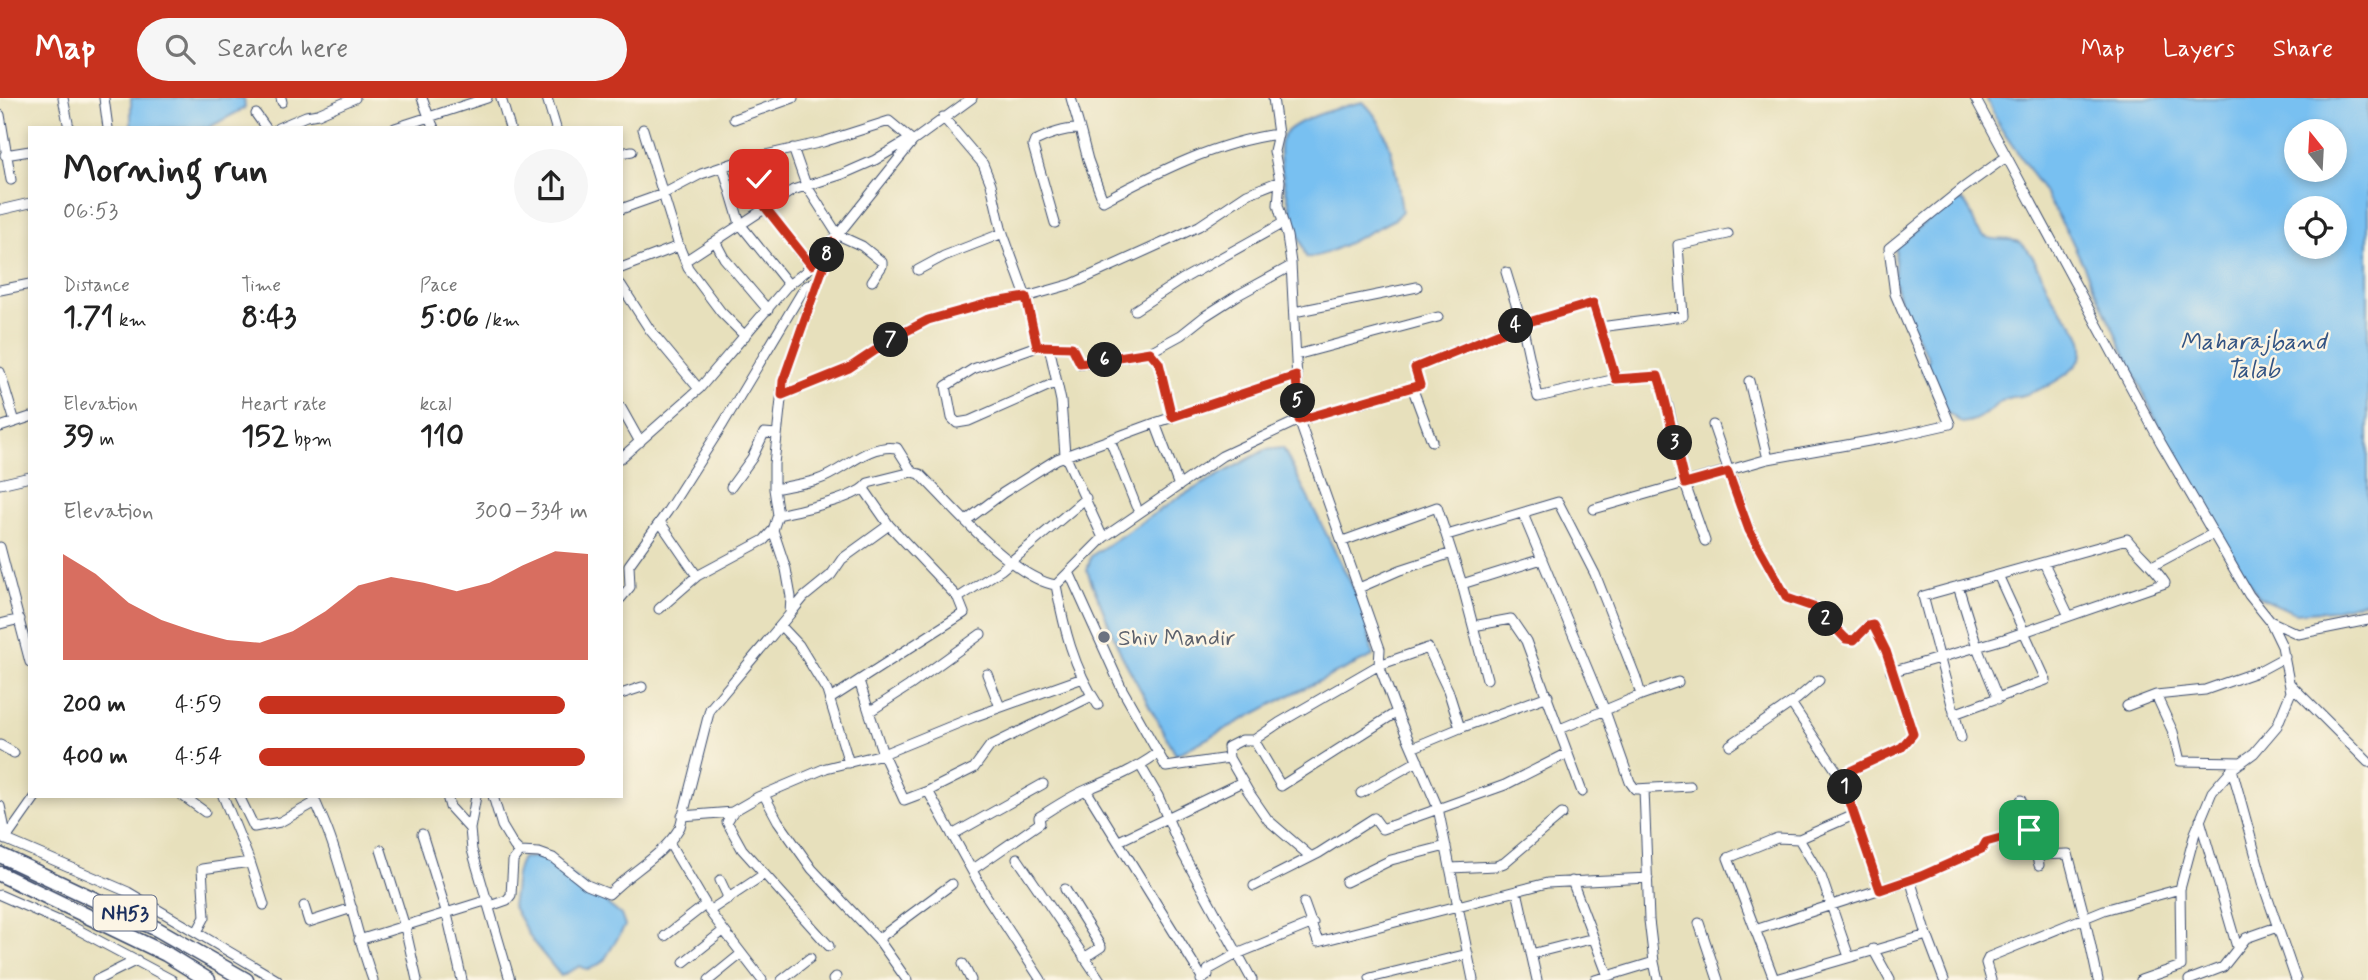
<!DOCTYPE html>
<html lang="en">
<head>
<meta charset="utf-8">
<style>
	:root { --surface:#fff; --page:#f6f6f6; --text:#222; --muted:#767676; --accent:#c8321e }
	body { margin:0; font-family:Mynerve,sans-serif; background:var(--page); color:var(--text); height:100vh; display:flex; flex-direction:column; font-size:26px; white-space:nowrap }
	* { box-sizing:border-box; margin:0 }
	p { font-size:23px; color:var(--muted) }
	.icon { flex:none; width:38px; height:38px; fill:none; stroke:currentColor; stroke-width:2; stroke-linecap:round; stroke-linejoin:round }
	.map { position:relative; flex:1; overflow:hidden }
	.drawer { position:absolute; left:28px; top:28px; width:595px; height:672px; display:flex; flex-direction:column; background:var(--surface); border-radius:0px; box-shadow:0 4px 10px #0003 }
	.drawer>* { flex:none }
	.needle { width:46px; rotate:342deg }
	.fabs { position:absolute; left:2284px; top:21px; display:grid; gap:14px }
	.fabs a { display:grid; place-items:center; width:63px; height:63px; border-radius:50%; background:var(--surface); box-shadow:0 4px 10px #0003; font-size:35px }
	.pin { position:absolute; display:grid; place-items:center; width:60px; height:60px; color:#fff; margin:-30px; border-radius:14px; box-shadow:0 4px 10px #0006 }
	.km { position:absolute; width:35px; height:35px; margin:-18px; border-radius:50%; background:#222; color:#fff; font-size:19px; line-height:35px; text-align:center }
	.round { display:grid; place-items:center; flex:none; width:74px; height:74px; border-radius:37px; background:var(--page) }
	.headline { display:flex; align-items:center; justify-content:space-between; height:119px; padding:0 35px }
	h1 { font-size:38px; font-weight:700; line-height:52px }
	.metrics { display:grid; grid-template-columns:repeat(3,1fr); gap:10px; height:119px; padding:7px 35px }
	.metrics div { display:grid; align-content:center }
	.metrics b { font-size:30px; font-weight:700 }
	.metrics small { font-size:19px; font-weight:400 }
	.metrics p { font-size:19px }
	.chart { height:196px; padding:14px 35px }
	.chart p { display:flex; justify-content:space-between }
	.chart svg { width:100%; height:126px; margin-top:7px; fill:var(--accent); opacity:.7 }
	ul { padding:0 35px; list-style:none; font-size:23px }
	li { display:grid; grid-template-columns:112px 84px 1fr; align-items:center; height:52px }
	li i { height:18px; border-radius:9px; background:var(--accent) }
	header { display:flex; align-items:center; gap:42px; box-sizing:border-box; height:98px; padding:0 35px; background:var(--accent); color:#fff }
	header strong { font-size:33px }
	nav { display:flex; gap:38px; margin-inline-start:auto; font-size:24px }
	.search { width:490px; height:63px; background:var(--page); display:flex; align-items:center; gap:18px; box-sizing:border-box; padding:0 24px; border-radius:38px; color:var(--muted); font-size:26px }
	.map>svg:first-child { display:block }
	.water { fill:#78c0f1; stroke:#4a78a8; stroke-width:2; fill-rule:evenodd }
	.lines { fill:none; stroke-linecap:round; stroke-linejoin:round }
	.minor-casing { stroke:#3a4a6c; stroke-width:11 }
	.highway-casing { stroke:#3a4a6c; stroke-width:17 }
	.minor { stroke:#fff; stroke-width:9 }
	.highway { stroke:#fff; stroke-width:14 }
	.route-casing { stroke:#fff; stroke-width:14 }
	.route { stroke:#c8321e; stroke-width:9 }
	.worship-dot { fill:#6b7280; stroke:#fcf5e5; stroke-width:2.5 }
	.labels { text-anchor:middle; stroke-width:5; stroke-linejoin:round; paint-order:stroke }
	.shield { fill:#fcf5e5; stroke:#5e6a86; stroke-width:2 }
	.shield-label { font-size:21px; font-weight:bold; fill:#1b2f5e }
	.worship-label { font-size:23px; fill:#5b616d; stroke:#fcf5e5; text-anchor:start }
	.water-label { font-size:24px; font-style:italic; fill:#325383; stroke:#fcf5e5 }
</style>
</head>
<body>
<header>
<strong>Map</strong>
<div class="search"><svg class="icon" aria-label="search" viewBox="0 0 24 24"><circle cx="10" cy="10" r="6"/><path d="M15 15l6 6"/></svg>Search here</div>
<nav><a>Map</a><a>Layers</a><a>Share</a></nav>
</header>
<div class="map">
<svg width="2368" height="882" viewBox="0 0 2368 882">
	<rect width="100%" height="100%" fill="#fcf5e5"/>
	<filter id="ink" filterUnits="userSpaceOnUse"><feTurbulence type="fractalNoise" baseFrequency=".0143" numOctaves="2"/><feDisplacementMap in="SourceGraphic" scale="14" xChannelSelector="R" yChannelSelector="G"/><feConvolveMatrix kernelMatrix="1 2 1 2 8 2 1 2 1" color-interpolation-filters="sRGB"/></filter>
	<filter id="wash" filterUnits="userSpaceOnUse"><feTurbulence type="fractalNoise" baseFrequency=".00686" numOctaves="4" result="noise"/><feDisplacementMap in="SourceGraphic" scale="28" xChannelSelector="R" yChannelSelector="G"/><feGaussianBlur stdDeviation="1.57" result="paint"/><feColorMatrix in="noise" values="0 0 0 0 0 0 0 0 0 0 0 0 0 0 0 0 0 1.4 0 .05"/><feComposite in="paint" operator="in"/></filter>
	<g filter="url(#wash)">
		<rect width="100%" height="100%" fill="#e7e0bc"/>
		<!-- water -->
		<path class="water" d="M 131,0 L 244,0 L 245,10 L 208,30 L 131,30 Z
			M 1986,0 L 2368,0 L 2368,503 L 2333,512 L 2295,515 L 2259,499 L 2203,411 L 2164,339 L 2071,141 L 2044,94 L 2000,29 ZM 2296,33 L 2334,33 L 2334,72 L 2296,72 ZM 2296,110 L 2334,110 L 2334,149 L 2296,149 Z
			M 1363,4 C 1393,32 1396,75 1402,113 L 1395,121 C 1378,129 1320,163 1306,159 C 1298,135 1274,65 1281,42 C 1288,22 1344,8 1363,4 Z
			M 1962,102 C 1974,111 1971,130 1984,138 C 1995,145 2010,138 2020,145 C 2035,154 2044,185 2053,200 C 2063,217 2082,230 2083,249 C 2085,273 2043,291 2024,297 C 2019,299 2013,298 2008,300 C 1996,304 1988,316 1977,321 C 1973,323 1966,324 1962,325 L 1943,311 L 1922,273 L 1929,261 L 1903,213 L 1894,182 L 1896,149 L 1944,108 Z
			M 1283,350 L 1364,511 L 1373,558 L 1290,597 L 1176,657 L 1121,556 L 1087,473 L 1091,458 L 1179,399 L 1265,352 Z
			M 542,759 L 567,773 L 621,817 L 625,828 L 603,864 L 588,872 L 580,868 L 561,878 L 533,844 L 512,807 C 516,791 513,775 522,760 Z"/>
	</g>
	<g filter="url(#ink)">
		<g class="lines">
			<!-- minor casing -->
			<g class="minor-casing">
				<path id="minor" d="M 63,0 L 69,30
					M 104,0 L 108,30
					M 281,0 L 282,4
					M 501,0 L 510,30
					M 547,0 L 556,30
					M 1975,0 L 2161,345 L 2249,497 L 2270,523 L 2298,536 L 2368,522
					M 256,16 L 266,30
					M 0,17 L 11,82
					M 943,19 L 983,66 L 991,86 L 1001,130 L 1026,199 L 1072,186 L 1167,143 L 1199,128 L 1247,96 L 1280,83
					M 734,21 L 793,0
					M 278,30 L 306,18 L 318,16 L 355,0
					M 395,30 L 429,19 L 422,0
					M 434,30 L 429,19 L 487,0
					M 643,31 L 679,148 L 688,170 L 721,214 L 745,238
					M 1080,31 L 1088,62 L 1103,103 C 1158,74 1216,44 1278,36
					M 793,50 L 806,87 L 838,137 L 862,148 L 882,164 L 882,168 L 872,183
					M 621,55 L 632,53
					M 5,57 L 30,53
					M 753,60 L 765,109 L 811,167
					M 723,69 L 740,126 L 789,187
					M 621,111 L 663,96 L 701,76 L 743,62 L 823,44 L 889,23 L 913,43
					M 0,112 L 30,105
					M 1055,125 L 1033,48 L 1035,43 C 1049,36 1064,30 1080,31 L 1071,0
					M 715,143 L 724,160 L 768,212
					M 685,163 L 793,92 L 843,76 L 875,62 L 905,44 L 913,43
					M 621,170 L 679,148
					M 918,172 L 944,158 L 1003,135
					M 1506,174 L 1522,226 L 1538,299 L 1616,281 L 1658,278 L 1668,308 L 1685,386 L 1705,443
					M 621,187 L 650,232 L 699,291
					M 0,192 L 30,186
					M 1135,212 L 1181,182 L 1283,125
					M 1294,214 L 1417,189
					M 1600,229 L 1683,218 L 1678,147 L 1728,136
					M 1037,248 L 973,271 L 946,288 L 952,320 L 957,325 L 969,323 L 1057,284
					M 1049,248 L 1061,303 L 1065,357 L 1103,440
					M 1150,254 L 1159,265 L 1172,319
					M 1296,257 L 1438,219
					M 0,274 L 15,324
					M 1749,283 L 1768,361 L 1897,338 L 1950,326 L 1895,196 L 1889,150 L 1963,90 L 2006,59
					M 1412,289 L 1432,343
					M 782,297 L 849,270 L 897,238 L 928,222 L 989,205 L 1026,199 L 1037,248 L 1072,249 L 1081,266 L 1150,254 L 1181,237 L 1205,218 L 1238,197 L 1291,168
					M 621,310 L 640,344
					M 1155,325 L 1179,388
					M 1713,327 L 1749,432 L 1787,500 L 1816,510 L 1846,541 L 1854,542 L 1868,528 L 1873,527 L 1886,553 L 1913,636 L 1902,649 L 1848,674 L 1842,681 L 1880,792
					M 0,329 L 30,319
					M 1110,342 L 1136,408
					M 621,360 L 699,291 L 786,189 L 805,174 L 828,149
					M 0,386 L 30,379
					M 731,389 L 752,360 L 764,335 L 777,336
					M 774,391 C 788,388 803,386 817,382 C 844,374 866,345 897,350 L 912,374
					M 1594,411 L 1768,361
					M 1523,416 L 1605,613 L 1630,684 L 1635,691 L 1690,688
					M 778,417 C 798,412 858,401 868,385 L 912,374 L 920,376 C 952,408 1012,480 1056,487 L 1103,440 L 1222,358 L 1299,322 L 1420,287 L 1415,269 L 1522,226 L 1593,205 L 1616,281
					M 967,422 L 1003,395 L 1057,361 L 1155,325 L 1296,278
					M 660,424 L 697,478
					M 1447,437 L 1558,404 L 1595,476 L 1636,580 L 1641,597
					M 1343,443 L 1437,409 L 1462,486 L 1487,581
					M 0,449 L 30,564
					M 2044,465 L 2069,518
					M 2154,467 L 2212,436
					M 1069,474 L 1122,591 L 1166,669 L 1229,660 L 1228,649 L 1242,642 L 1254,642 L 1279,625 L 1379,567 L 1380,551 L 1299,322 L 1291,165 L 1287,138 L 1278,107 L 1280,83 L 1274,53 L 1278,36 L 1273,0
					M 1462,486 L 1542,461
					M 1056,487 C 1064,530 1073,569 1098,607
					M 1958,488 L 1977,549 L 1998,601
					M 1359,490 L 1400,472 L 1452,455
					M 621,500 L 630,489 L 629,467 L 667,414 L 723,326 L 805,189 L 818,182
					M 958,500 L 1001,472 L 1086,400
					M 659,511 L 697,478 L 764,442 L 773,432
					M 790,516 L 804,499 L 831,477 L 842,461 L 889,427
					M 0,526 L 20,521
					M 781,528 L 799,547 L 827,593 L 849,665
					M 1473,528 L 1511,521 L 1526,543 L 1582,694
					M 1891,574 C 1928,563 1966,552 2004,541 L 2165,485 C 2154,468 2140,458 2127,441 L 1923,498 L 1961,640
					M 987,576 L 1000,609
					M 859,583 L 883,656 L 904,702 L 928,693 L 974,670 L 990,648 L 1092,598
					M 2290,586 L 2368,664
					M 621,596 L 642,589
					M 2156,597 L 2173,634 L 2180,663 L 2242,664
					M 830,601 L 964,515 L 958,500 L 889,427 L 864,391
					M 1791,605 L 1842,681
					M 2127,608 L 2156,597 L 2205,592 L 2259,573 L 2285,559
					M 869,614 L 909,588 L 981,536
					M 1954,616 L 2046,582 L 1998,477
					M 1460,630 L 1448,592 L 1428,550 L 1379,567 L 1399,620 L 1438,710 L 1473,882
					M 1560,631 L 1641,597 L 1678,584
					M 1254,642 L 1281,688 L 1397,614
					M 0,647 L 14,655
					M 1730,647 L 1797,601 L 1819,582
					M 1412,650 L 1460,630 L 1548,598
					M 1229,660 L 1248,693 L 1268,722 L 1311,759
					M 1140,667 L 1158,698 L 1183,756 L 1252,882
					M 2232,671 L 2266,795 L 2296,882
					M 1644,691 L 1649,822 L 1654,864
					M 1086,692 L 1203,881
					M 928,693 L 985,796 L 1041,882
					M 1361,695 L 1418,663
					M 764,697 L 778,723 L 812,771 L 878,841 L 907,882
					M 183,698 L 205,714
					M 223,698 L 250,764 L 264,807
					M 239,698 L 254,729 L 280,724 L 316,704
					M 313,698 C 319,712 325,725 330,739 C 347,786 356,835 373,882
					M 447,698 L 450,709 L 470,731
					M 476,698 L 470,731 L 472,752 L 510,882
					M 493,698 L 502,728 L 514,748 L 520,754 L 539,755 L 553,760 L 587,787 L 609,796 C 632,772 662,759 680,729 L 710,611 L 790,516 L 791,499 L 786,471 L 773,432 L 778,417 L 774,391 L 774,366 L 783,283 L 818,182 L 832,144 L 913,43 L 972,0
					M 2021,702 L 2039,767
					M 0,708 L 7,741
					M 732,714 L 758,699 L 826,670 L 883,656 L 976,618 L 1083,580
					M 682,718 L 733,714 L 727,724 L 742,751 L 829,848
					M 2200,722 L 2237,849
					M 422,736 L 447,816 L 462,882
					M 952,737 L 1043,686
					M 0,739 L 128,794 L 277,882
					M 1799,741 L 1821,778 L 1849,859
					M 5,742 L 36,698
					M 1119,743 L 1242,684
					M 670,746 L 712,817 L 762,882
					M 381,752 L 405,829 L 417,882
					M 2037,757 L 2068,756 L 2085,821 L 2098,882
					M 1017,760 L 1100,882
					M 1450,770 L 1496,768 L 1504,765 L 1562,716
					M 972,772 L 1040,725 L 1039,719 C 1055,709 1071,698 1088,691 C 1113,681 1136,671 1158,655
					M 1910,781 L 1927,837 L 1944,882
					M 720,782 L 729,801
					M 1572,783 L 1608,878
					M 1346,784 L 1391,762 L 1446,748
					M 1254,788 L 1319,755 L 1374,720 L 1382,731 L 1505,687 L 1568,655
					M 1065,791 L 1101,849 L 1084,860
					M 1517,793 L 1537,882
					M 0,797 L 73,829 L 172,882
					M 1304,805 L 1318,844 L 1547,785 L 1648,780
					M 304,808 L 309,824 L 352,810
					M 490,808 L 507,802 L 511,797 L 513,763 L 520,754
					M 709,813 L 763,777
					M 1699,825 L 1718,882
					M 1755,832 L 1921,778 L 1982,751 L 1986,744 L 2034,731
					M 197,834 L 205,819 L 202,771 L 250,764
					M 665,838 L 705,807
					M 878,841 L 952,786
					M 359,842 L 488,802
					M 1873,851 L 1890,882
					M 1531,856 L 1594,840
					M 684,864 L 723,833
					M 963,866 L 971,882
					M 1370,880 L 1468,856
					M 1774,881 L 1728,760 L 1777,740 L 1799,741 L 1854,717
					M 97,882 L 137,862
					M 709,882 L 741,856
					M 782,882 L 810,860
					M 833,882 L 836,879
					M 1201,882 L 1208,877 L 1208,872 L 1237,856 L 1313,825
					M 1595,882 L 1654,864 L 1658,882
					M 1772,882 L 1927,837
					M 1991,882 L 1986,865 L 1989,859 L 2104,812 L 2180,791
					M 2141,882 L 2181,868 L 2180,791 L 2195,735 L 2212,694 L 2232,671 L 2254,655 L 2277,628 L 2291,594 L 2282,548 L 2270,523
					M 2189,882 L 2223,869 L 2246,840 L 2277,829"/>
			</g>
			<!-- highway casing -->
			<g class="highway-casing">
				<path id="highway" d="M 0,757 L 157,831 L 246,882
					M 0,776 L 166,856 L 208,882"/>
			</g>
			<!-- minor -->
			<use href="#minor" class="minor"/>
			<!-- highway -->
			<use href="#highway" class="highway"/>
		</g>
	</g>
	<g class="lines" filter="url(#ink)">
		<!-- route casing -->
		<g class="route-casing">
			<path id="route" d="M 759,81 L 765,109 L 811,167 L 832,144 L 783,283 L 782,297 L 849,270 L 897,238 L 928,222 L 989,205 L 1026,199 L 1037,248 L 1072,249 L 1080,265 L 1150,254 L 1159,265 L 1172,319 L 1296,278 L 1299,322 L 1420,287 L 1415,270 L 1522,226 L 1593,205 L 1616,281 L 1658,278 C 1670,314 1675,350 1685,386 L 1728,374 L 1749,432 L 1787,500 L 1816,510 L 1846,541 L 1854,542 L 1868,528 L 1873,527 L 1886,553 L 1913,636 L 1902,649 L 1848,674 L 1842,681 L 1880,792 L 1921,778 L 1982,751 L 1986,744 L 2029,732"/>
		</g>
		<!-- route -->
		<use href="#route" class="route"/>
	</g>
	<!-- markers -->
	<circle class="worship-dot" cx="1104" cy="539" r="7"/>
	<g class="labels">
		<!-- shield labels -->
		<rect class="shield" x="93.5" y="797.5" width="63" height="35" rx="5"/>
		<g class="shield-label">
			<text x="125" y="822">NH53</text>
		</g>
		<!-- worship labels -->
		<g class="worship-label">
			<text x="1118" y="547">Shiv Mandir</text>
		</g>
		<!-- water labels -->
		<g class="water-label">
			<text x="2253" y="251">Maharajband<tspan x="2253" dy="28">Talab</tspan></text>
		</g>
	</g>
</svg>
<div class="fabs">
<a><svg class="needle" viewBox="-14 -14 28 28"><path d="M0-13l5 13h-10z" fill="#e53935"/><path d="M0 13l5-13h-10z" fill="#767676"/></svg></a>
<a><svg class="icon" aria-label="locate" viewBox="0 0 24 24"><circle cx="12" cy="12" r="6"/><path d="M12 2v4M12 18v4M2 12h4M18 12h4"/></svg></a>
</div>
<div class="pin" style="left:2029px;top:732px;background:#1e9e55"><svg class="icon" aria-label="arrive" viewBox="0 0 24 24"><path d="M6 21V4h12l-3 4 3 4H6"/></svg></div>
<div class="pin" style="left:759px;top:81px;background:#d93025"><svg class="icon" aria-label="check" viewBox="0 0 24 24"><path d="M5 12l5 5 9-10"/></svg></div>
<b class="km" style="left:1845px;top:689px">1</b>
<b class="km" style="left:1826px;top:521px">2</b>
<b class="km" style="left:1675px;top:345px">3</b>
<b class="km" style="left:1516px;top:228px">4</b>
<b class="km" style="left:1298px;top:303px">5</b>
<b class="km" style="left:1105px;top:262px">6</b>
<b class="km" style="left:891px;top:242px">7</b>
<b class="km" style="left:827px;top:157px">8</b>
<section class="drawer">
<div class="headline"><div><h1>Morning run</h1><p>06:53</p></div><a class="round"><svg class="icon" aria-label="share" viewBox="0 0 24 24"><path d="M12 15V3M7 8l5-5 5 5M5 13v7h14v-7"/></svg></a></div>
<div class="metrics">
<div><p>Distance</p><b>1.71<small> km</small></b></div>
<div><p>Time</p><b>8:43</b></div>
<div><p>Pace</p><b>5:06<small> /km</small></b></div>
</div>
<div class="metrics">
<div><p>Elevation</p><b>39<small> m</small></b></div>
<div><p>Heart rate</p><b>152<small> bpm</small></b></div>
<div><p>kcal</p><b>110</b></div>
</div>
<div class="chart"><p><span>Elevation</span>300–334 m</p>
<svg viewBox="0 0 160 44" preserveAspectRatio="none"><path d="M0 44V7L10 14L20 24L30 30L40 34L50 37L60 38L70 34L80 27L90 18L100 15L110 17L120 20L130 17L140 11L150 6L160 7V44z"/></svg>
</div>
<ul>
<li><b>200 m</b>4:59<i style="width:93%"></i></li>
<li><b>400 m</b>4:54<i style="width:99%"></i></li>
</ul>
</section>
</div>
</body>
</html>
